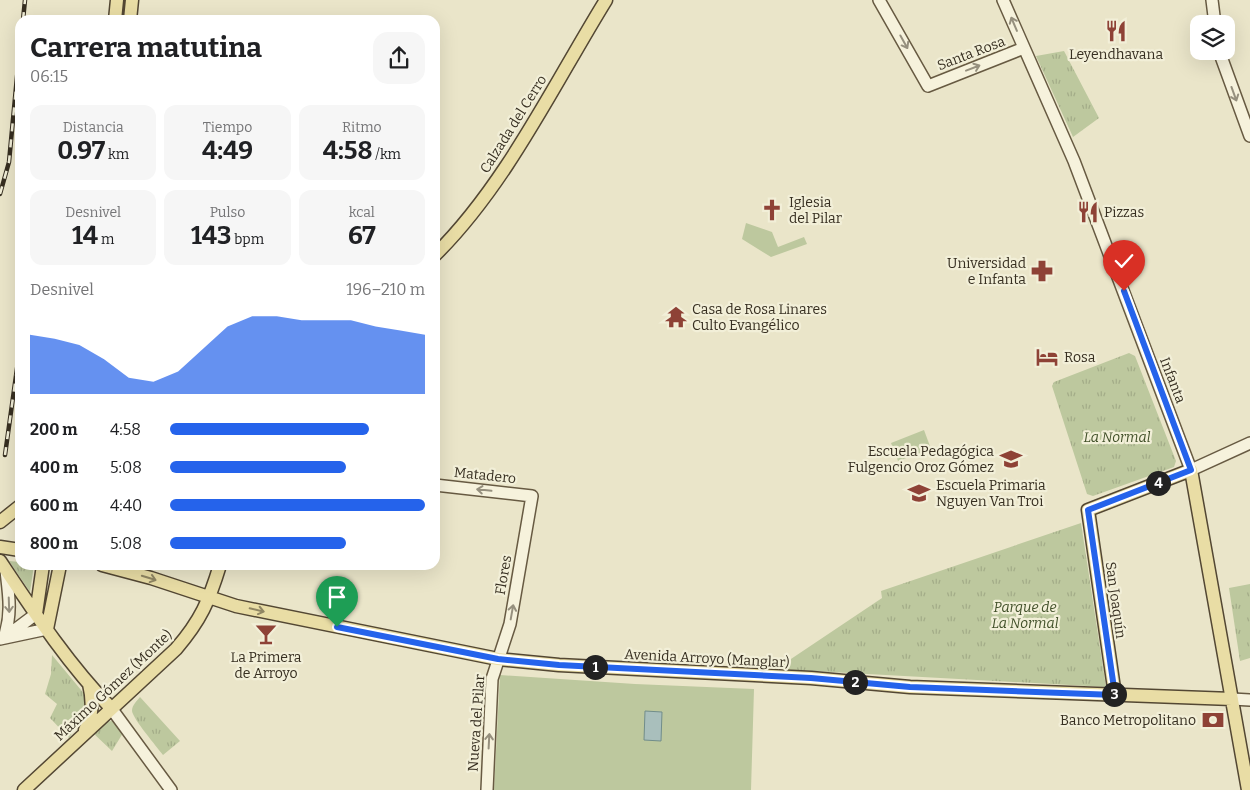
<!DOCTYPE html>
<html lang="es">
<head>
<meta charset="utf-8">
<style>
	:root { --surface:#fff; --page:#f6f6f6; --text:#202124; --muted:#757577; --accent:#2563eb }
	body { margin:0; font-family:Bitter,serif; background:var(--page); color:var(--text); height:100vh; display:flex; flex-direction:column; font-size:19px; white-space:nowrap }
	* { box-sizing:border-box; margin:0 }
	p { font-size:16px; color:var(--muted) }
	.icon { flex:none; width:28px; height:28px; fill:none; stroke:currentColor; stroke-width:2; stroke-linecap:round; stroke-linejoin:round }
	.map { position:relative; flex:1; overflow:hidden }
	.side { position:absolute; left:15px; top:15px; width:425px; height:555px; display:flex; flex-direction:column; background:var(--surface); border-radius:15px; box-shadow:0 5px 20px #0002 }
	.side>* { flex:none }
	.fabs { position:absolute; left:1190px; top:15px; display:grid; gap:10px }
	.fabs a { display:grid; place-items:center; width:45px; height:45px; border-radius:10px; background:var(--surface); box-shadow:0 5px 20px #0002; font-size:25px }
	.pin { position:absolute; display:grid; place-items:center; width:42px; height:42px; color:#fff; margin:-51px -21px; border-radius:50% 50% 50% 0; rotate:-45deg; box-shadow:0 0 5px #0007 }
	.pin .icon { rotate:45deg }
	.km { position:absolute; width:25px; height:25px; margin:-12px; border-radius:50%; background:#222; color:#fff; font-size:14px; line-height:25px; text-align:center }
	.round { display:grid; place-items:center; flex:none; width:52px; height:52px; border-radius:15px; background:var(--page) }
	.headline { display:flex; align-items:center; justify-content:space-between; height:85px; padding:0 15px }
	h1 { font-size:28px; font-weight:700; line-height:38px }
	.metrics { display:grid; grid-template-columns:repeat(3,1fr); gap:8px; height:85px; padding:5px 15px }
	.metrics div { display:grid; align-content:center; border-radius:12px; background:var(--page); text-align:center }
	.metrics b { font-size:25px; font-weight:700 }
	.metrics small { font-size:14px; font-weight:400 }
	.metrics p { font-size:14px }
	.chart { height:140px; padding:10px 15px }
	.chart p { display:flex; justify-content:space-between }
	.chart svg { width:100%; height:90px; margin-top:5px; fill:var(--accent); opacity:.7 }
	ul { padding:0 15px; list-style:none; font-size:16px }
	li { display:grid; grid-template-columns:80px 60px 1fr; align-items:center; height:38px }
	li i { height:12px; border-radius:6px; background:var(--accent) }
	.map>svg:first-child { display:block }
	.grass { fill:url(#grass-tufts) }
	.garden { fill:#bdc89e }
	.water { fill:#a9bfbc; stroke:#718d8a }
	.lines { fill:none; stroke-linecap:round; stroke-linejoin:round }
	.secondary-casing { stroke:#675a42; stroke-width:14 }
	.primary-casing { stroke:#534733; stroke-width:15 }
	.secondary { stroke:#f6f2dc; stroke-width:11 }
	.primary { stroke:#e9dda5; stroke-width:12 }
	.rail-casing { stroke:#372f21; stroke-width:4.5 }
	.rail { stroke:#f2efd8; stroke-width:2.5; stroke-dasharray:8; stroke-linecap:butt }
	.oneway { stroke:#96907e }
	.oneway2 { stroke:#908663 }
	.route-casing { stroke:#fff; stroke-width:10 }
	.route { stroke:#2563eb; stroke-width:6 }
	.labels { text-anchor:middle; stroke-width:4.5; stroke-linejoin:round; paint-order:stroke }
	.street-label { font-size:14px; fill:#372f21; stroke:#f2efd8 }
	.poi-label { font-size:14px; fill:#372f21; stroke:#f2efd8; text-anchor:start }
	.park-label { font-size:14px; font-style:italic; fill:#42512a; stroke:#f2efd8 }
</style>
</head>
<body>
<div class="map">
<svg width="1250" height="790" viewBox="0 0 1250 790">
	<defs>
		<pattern id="grass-tufts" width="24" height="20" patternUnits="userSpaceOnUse" patternTransform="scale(1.25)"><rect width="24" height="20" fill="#bdc89e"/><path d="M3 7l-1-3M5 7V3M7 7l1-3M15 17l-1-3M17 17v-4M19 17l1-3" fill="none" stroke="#a3ac88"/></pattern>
	</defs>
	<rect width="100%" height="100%" fill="#eae5c9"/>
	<!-- grass -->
	<path class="grass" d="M 1064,51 L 1099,118 L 1073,137 L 1036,56 Z
		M 1129,353 L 1135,356 L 1176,461 L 1174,467 L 1093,496 L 1087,494 L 1052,386 L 1054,382 Z
		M 1081,523 L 1106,687 L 776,669 L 882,598 L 881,591 Z
		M 9,561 L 20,562 L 20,565 L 34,565 L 30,592 Z
		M 1250,584 L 1250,658 L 1240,661 L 1229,588 Z
		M 52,655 L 86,696 L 85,713 L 69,738 L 50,718 L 57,704 L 45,694 L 51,674 Z
		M 140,697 L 180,741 L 163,755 C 157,747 133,719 132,711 C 132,705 137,701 140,697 Z
		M 113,721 L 123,733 L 112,751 L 92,732 L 102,722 Z"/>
	<!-- garden -->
	<path class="garden" d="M 746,223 L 772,232 L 778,247 L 804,237 L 807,244 L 771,257 L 742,239 Z
		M 924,430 L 931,449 L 898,461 L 891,443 Z
		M 500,675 L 635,684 L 754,689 L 751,790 L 494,790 Z"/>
	<!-- water -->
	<path class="water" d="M 645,711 L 662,712 L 661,741 L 644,740 Z"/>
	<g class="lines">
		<!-- secondary casing -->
		<g class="secondary-casing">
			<path id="secondary" d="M 879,0 L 928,86 L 1024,48
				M 1003,0 L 1074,161 L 1191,470 L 1250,443
				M 1212,0 L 1215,24
				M 1219,51 L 1250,136
				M 435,485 L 532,496 L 510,624 L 492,679 L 487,790
				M 8,635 L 36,614
				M 4,638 C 12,614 9,596 6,571
				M 0,639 L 47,629
				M 1232,699 L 1250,700
				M 111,708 L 171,790"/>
		</g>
		<!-- primary casing -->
		<g class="primary-casing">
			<path id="primary" d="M 115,20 L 117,0
				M 130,20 L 132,0
				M 435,255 C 506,185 554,84 606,0
				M 0,522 L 20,506
				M 0,547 L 20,550
				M 0,561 C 34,612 68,664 111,708
				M 102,565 L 151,578 L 236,606 L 498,659 L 559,665 L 811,678 L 910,687 L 1232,699
				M 36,614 L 43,565
				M 47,629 L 60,565
				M 1115,695 L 1088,510 L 1191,470 L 1248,790
				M 85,730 C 93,715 93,701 89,684
				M 24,790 L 176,649 C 201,620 209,601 220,565"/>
		</g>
		<!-- secondary -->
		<use href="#secondary" class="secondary"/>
		<!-- primary -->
		<use href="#primary" class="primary"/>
		<!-- rail casing -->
		<g class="rail-casing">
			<path id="rail" d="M 23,20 L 25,0
				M 19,119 L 20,148
				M 0,194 L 9,162 L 20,45
				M 18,438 L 20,423
				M 5,455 L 20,347"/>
		</g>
		<!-- rail -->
		<use href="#rail" class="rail"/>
	</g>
	<!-- one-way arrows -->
	<defs><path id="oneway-shaft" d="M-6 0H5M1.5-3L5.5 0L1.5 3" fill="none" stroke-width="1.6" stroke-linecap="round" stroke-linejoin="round" transform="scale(1.25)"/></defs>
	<g class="oneway">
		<use href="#oneway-shaft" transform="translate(1014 24) rotate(-113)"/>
		<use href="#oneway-shaft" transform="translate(904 42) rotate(61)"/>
		<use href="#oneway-shaft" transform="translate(973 68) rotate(-21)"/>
		<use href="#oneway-shaft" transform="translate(1234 94) rotate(70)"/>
		<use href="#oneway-shaft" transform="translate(484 490) rotate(-174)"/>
		<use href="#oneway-shaft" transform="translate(9 605) rotate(88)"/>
		<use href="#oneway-shaft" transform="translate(512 612) rotate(-80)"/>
		<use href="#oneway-shaft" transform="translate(489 741) rotate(-87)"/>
	</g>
	<g class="oneway2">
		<use href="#oneway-shaft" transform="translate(149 578) rotate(17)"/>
		<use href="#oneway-shaft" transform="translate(257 610) rotate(13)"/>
	</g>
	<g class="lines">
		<!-- route casing -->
		<g class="route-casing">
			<path id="route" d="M 337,627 L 498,659 L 559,665 L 811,678 L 910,687 L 1115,695 L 1088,510 L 1191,470 L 1124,291"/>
		</g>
		<!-- route -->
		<use href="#route" class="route"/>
	</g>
	<!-- icons -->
	<defs>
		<g id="restaurant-bare" transform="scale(1.725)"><path d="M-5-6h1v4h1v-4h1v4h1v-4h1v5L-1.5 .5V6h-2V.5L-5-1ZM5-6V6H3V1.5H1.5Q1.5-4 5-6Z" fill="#8e4236" stroke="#f2efd8" stroke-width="2.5" paint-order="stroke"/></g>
		<g id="church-bare" transform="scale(1.725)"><path d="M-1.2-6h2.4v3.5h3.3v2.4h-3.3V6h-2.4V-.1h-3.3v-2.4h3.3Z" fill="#8e4236" stroke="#f2efd8" stroke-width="2.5" paint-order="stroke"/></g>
		<g id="pharmacy-bare" transform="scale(1.725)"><path d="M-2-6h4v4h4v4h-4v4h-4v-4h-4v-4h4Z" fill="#8e4236" stroke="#f2efd8" stroke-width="2.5" paint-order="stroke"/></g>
		<g id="temple-bare" transform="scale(1.725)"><path d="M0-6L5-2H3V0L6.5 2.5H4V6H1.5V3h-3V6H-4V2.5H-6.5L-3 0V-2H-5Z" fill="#8e4236" stroke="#f2efd8" stroke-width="2.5" paint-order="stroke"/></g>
		<g id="hotel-bare" transform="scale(1.725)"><path d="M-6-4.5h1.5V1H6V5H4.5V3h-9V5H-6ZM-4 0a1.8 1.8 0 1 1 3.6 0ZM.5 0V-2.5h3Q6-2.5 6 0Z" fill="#8e4236" stroke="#f2efd8" stroke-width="2.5" paint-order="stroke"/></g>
		<g id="university-bare" transform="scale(1.725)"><path d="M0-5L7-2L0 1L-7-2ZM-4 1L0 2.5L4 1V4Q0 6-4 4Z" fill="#8e4236" stroke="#f2efd8" stroke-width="2.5" paint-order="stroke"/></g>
		<g id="school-bare" transform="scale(1.725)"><path d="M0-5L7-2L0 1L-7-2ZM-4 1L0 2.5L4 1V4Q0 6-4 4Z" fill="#8e4236" stroke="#f2efd8" stroke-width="2.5" paint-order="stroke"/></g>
		<g id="bar-bare" transform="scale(1.725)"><path d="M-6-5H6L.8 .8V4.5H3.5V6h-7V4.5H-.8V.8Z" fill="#8e4236" stroke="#f2efd8" stroke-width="2.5" paint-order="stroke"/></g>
		<g id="bank-bare" transform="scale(1.725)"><path d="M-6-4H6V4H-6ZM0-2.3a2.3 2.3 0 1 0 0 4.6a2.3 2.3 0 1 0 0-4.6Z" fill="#8e4236" stroke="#f2efd8" stroke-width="2.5" paint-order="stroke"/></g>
	</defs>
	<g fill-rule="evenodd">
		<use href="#restaurant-bare" x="1116" y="31"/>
		<use href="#church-bare" x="772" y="210"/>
		<use href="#restaurant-bare" x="1088" y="212"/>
		<use href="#pharmacy-bare" x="1042" y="271"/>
		<use href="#temple-bare" x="676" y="317"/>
		<use href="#hotel-bare" x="1047" y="357"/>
		<use href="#university-bare" x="1011" y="459"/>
		<use href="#school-bare" x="919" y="493"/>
		<use href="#bar-bare" x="266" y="634"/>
		<use href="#bank-bare" x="1213" y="720"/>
	</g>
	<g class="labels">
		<!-- street labels -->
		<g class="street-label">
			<text transform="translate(971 53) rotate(-21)" y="5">Santa Rosa</text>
			<text transform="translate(513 124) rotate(-58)" y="5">Calzada del Cerro</text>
			<text transform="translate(1173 380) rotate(69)" y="5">Infanta</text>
			<text transform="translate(485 475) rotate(6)" y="5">Matadero</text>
			<text transform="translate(503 575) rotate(-80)" y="5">Flores</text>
			<text transform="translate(1116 600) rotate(82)" y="5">San Joaquín</text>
			<text transform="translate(707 658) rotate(3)" y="5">Avenida Arroyo (Manglar)</text>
			<text transform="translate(113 685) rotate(-43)" y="5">Máximo Gómez (Monte)</text>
			<text transform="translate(476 723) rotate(-86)" y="5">Nueva del Pilar</text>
		</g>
		<!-- poi labels -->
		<g class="poi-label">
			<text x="1116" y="59" text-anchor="middle">Leyendhavana</text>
			<text x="789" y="207">Iglesia<tspan x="789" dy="16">del Pilar</tspan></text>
			<text x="1104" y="217">Pizzas</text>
			<text x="1026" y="268" text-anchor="end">Universidad<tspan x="1026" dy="16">e Infanta</tspan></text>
			<text x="692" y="314">Casa de Rosa Linares<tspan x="692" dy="16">Culto Evangélico</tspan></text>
			<text x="1064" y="362">Rosa</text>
			<text x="994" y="456" text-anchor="end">Escuela Pedagógica<tspan x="994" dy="16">Fulgencio Oroz Gómez</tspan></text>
			<text x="936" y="490">Escuela Primaria<tspan x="936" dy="16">Nguyen Van Troi</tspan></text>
			<text x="266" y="662" text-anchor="middle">La Primera<tspan x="266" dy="16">de Arroyo</tspan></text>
			<text x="1196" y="725" text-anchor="end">Banco Metropolitano</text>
		</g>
		<!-- park labels -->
		<g class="park-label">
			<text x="1117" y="442">La Normal</text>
			<text x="1025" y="612">Parque de<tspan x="1025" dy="16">La Normal</tspan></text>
		</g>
	</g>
</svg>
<div class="fabs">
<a><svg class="icon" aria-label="layers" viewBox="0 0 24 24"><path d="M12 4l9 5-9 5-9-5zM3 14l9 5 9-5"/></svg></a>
</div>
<div class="pin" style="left:337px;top:627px;background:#1e9e55"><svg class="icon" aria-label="arrive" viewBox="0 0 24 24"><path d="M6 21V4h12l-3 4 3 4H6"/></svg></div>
<div class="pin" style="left:1124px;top:291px;background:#d93025"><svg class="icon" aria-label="check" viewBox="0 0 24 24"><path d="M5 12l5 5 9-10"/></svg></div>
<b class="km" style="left:595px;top:667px">1</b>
<b class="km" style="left:855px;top:682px">2</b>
<b class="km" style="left:1114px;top:694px">3</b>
<b class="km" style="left:1158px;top:483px">4</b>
<section class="side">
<div class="headline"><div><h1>Carrera matutina</h1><p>06:15</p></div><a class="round"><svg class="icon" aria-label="share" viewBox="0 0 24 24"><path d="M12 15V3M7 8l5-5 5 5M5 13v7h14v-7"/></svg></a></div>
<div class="metrics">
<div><p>Distancia</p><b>0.97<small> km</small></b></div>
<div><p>Tiempo</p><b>4:49</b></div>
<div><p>Ritmo</p><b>4:58<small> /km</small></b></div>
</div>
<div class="metrics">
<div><p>Desnivel</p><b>14<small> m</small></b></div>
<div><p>Pulso</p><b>143<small> bpm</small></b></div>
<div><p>kcal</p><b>67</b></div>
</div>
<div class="chart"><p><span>Desnivel</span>196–210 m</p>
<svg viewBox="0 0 160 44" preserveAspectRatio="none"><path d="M0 44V15L10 17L20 20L30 27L40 36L50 38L60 33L70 22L80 11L90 6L100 6L110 8L120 8L130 8L140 11L150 13L160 15V44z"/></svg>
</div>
<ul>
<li><b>200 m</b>4:58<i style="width:78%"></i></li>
<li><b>400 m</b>5:08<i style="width:69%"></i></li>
<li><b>600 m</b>4:40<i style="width:100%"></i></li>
<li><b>800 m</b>5:08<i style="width:69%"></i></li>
</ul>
</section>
</div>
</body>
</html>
